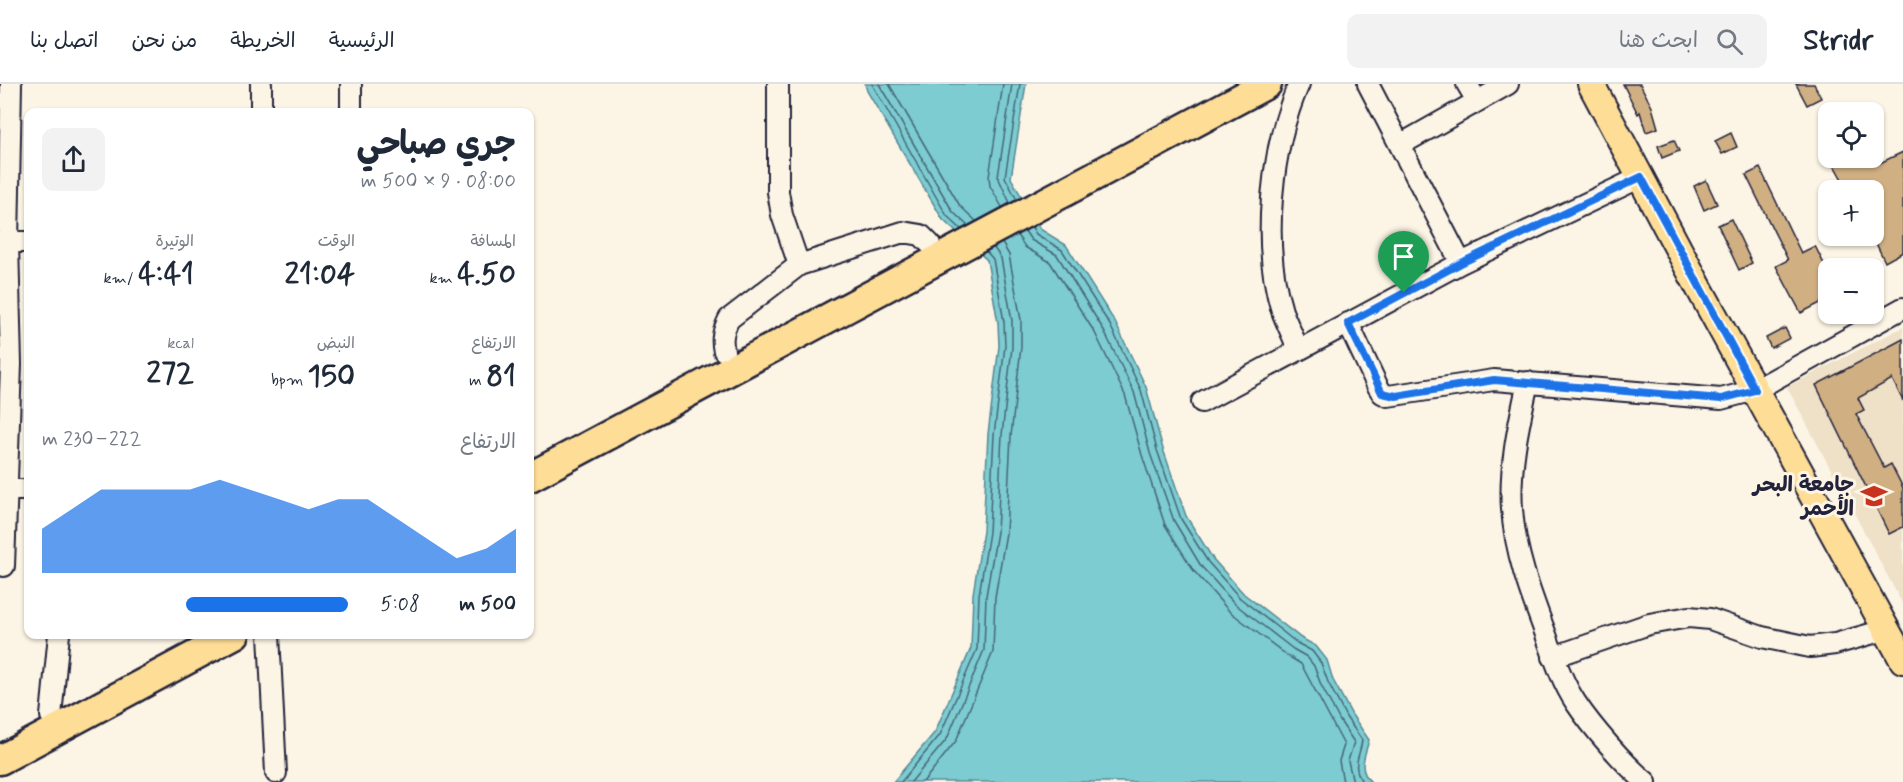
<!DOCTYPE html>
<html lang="ar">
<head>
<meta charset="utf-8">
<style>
	:root { --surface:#fff; --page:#f2f2f3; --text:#1f2937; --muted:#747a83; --line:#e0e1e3; --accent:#1a73e8 }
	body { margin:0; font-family:Mynerve,"Playpen Sans Arabic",sans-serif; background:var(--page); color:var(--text); direction:rtl; height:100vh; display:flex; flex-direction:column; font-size:22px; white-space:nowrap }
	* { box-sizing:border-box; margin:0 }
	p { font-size:20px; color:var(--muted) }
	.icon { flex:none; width:33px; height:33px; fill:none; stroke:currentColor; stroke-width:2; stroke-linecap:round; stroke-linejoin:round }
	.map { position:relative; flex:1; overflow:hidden; direction:ltr }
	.drawer { position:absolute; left:24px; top:24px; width:510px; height:531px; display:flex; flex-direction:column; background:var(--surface); border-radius:12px; box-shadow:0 2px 4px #0004; direction:rtl }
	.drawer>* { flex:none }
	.buttons { position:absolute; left:1818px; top:18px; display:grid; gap:12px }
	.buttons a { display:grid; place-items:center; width:66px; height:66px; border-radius:12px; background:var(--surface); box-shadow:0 2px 4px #0004; font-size:30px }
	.pin { position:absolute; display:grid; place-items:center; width:51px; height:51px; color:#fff; margin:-62px -26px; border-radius:50% 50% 50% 0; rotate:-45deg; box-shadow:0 0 6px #0007 }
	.pin .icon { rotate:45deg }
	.round { display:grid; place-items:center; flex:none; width:63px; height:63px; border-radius:12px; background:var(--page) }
	.overview { display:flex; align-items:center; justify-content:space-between; height:102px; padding:0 18px }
	h1 { font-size:33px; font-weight:700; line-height:45px }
	.stats { display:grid; grid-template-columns:repeat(3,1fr); gap:9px; height:102px; padding:6px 18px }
	.stats div { display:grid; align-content:center }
	.stats b { font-size:30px; font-weight:700 }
	.stats small { font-size:16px; font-weight:400 }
	.stats p { font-size:16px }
	.chart { height:168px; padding:12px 18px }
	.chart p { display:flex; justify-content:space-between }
	.chart svg { width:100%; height:108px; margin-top:6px; fill:var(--accent); opacity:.7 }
	ul { padding:0 18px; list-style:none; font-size:20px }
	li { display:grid; grid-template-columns:96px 72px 1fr; align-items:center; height:45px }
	li i { height:15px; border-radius:8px; background:var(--accent) }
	header { display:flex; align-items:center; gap:36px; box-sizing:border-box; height:84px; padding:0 30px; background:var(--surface); border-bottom:2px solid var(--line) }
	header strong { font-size:28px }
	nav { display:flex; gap:33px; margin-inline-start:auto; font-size:21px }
	.search { width:420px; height:54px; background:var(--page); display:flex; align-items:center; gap:15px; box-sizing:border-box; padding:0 21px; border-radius:12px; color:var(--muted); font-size:22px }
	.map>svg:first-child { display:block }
	.built { fill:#efe0c8 }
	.water { fill:#7bccd1; stroke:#578895; stroke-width:1.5 }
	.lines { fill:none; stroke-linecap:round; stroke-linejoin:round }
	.shore { stroke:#466677; stroke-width:1.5 }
	.building { fill:#d0af83; stroke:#22223b; stroke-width:1.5 }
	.minor-casing { stroke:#22223b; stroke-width:24 }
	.major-casing { stroke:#22223b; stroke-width:30 }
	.highway-casing { stroke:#22223b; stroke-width:33 }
	.minor { stroke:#fcf5e5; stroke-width:20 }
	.major { stroke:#fedd96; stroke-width:26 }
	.highway { stroke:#fedd96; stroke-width:28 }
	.route-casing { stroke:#fff; stroke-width:12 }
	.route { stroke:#1a73e8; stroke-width:8 }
	.labels { text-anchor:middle; stroke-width:6; stroke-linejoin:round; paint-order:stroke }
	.poi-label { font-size:21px; font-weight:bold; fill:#22223b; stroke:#fcf5e5; text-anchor:end }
</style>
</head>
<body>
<header>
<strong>Stridr</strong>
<div class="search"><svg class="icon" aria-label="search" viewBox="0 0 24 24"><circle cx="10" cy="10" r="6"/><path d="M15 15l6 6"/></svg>ابحث هنا</div>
<nav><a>الرئيسية</a><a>الخريطة</a><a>من نحن</a><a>اتصل بنا</a></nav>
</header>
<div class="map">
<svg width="1903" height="698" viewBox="0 0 1903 698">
	<rect width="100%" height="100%" fill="#fcf5e5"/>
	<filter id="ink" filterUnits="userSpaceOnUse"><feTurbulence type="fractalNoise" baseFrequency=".0167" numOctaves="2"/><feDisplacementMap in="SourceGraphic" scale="12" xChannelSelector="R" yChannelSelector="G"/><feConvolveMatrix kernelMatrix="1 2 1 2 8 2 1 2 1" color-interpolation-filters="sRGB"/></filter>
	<g filter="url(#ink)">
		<!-- built -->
		<path class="built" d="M 1903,243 L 1903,521 L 1787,303 Z"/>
		<!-- water -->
		<path class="water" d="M 865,0 L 1026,0 L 1011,94 L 1040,145 L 1066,161 L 1115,238 L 1146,303 L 1163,365 L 1186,432 L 1213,475 L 1244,510 L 1301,554 L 1316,562 L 1327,576 L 1333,596 L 1352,631 L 1369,656 C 1365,672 1357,685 1371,698 L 893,698 L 935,648 L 971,564 L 973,510 L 983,447 L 988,350 L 999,262 L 998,239 L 987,176 L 943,136 L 867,7 Z"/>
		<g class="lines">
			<!-- shore -->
			<path class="shore" d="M 872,0 L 947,132 L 961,145
				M 879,0 L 953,128 L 968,142
				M 889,0 L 960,122 L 976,137
				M 1017,116 L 1005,93 L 1020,0
				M 1010,119 L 998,93 L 1012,0
				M 1002,123 L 990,102 L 989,93 L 1003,0
				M 1032,143 L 1036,150 L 1062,166 L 1110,241 L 1141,306 L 1157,366 L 1181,435 L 1208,478 L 1240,514 L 1297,559 L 1312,567 L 1321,579 L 1328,598 L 1346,633 L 1362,656 C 1360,674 1351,679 1362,698
				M 1025,147 L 1031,156 L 1057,171 L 1103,245 L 1134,308 L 1150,369 L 1174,437 L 1201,482 L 1235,520 L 1293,565 L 1307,573 L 1314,582 L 1321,601 L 1340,637 L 1354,658 L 1348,677 L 1353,698
				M 1017,151 L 1025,163 L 1050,178 L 1095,249 L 1125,311 L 1142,371 L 1165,441 L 1194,487 L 1229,527 L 1288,572 L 1301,580 L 1344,661 L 1339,677 L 1343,698
				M 901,698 L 940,651 L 977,565 L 979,511 L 989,448 L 994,351 L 1005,262 L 1004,238 L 993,175 L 986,167
				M 911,698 L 947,655 L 984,566 L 986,512 L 997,448 L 1002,351 L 1012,263 L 1012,237 L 1001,174 L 994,164
				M 923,698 L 956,657 L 993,568 L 995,513 L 1006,449 L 1011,352 L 1021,263 L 1021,236 L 1016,209 L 1009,171 L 1002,159"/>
		</g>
		<!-- building -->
		<path class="building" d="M 1623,0 L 1640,0 L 1652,23 L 1658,44 L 1646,48 L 1640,28 L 1638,30 Z
			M 1796,0 L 1814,0 L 1821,14 L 1807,21 Z
			M 1731,49 L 1737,63 L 1722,70 L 1715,57 Z
			M 1674,56 L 1679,67 L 1662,74 L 1658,62 Z
			M 1903,68 L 1903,168 L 1885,178 L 1874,155 L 1874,106 L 1848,106 L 1830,74 L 1878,74 L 1880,79 Z
			M 1760,84 L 1801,169 L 1815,162 L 1828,188 L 1828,215 L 1801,229 L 1776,182 L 1788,176 L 1746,91 Z
			M 1706,96 L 1717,120 L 1704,126 L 1694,102 Z
			M 1731,135 L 1752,179 L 1739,186 L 1718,141 Z
			M 1785,244 L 1790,254 L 1771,264 L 1766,254 Z
			M 1903,255 L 1903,317 L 1892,295 L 1858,314 L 1864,326 L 1856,330 L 1884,384 L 1891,380 L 1903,404 L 1903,443 L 1889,450 L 1816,301 Z"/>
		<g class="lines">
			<!-- minor casing -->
			<g class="minor-casing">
				<path id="minor" d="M 778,0 L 778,108 L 782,131 L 799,181
					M 1368,0 L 1461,179
					M 1467,0 L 1477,17
					M 261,28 L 261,0
					M 351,28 L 351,0
					M 1400,61 L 1508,0
					M 0,158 L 28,158
					M 1348,239 L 1377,301 L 1382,309 L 1388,312 L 1494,296 L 1721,315 L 1755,306 L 1903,224
					M 1298,265 C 1293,252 1287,240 1282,227 C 1261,160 1271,63 1299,0
					M 724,267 C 721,255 723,247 729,235 L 799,181 L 903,148 L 921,151 L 930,160
					M 1528,298 C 1519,339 1509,382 1512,425 C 1515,468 1530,508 1545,548 C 1554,573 1562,598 1576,619 C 1592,643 1624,680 1646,698
					M 1202,318 L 1461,179 L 1641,93
					M 0,406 L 28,406
					M 4,482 L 11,280 L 8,158 L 11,0
					M 269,550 L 276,689
					M 1553,573 L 1649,540 L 1689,533 L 1710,535 L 1762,553 L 1810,563 L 1835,560 L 1888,545
					M 51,632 L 59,550"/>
			</g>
			<!-- major casing -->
			<g class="major-casing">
				<path id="major" d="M 1591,0 L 1698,202 L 1903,576"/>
			</g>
			<!-- highway casing -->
			<g class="highway-casing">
				<path id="highway" d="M 530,393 L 1267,0
					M 0,676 L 235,550"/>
			</g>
			<!-- minor -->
			<use href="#minor" class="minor"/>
			<!-- major -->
			<use href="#major" class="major"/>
			<!-- highway -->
			<use href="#highway" class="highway"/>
		</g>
	</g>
	<g class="lines" filter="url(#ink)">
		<!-- route casing -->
		<g class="route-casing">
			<path id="route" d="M 1641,93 L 1755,306 L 1721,315 L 1494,296 L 1396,312 L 1382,309 L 1348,239 L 1461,179 Z"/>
		</g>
		<!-- route -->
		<use href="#route" class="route"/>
	</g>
	<!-- icons -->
	<defs>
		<g id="university-bare" transform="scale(2.07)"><path d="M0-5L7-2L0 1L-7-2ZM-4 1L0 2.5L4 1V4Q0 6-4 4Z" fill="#c8321e" stroke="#fcf5e5" stroke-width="2.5" paint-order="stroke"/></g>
	</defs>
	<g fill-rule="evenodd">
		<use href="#university-bare" x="1874" y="412"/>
	</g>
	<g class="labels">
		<!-- poi labels -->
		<g class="poi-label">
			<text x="1854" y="407">جامعة البحر<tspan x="1854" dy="24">الأحمر</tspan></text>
		</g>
	</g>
</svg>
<div class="buttons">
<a><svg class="icon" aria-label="locate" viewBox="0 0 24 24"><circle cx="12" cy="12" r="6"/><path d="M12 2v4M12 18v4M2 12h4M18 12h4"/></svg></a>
<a>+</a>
<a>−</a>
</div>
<div class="pin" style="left:1404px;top:209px;background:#1e9e55"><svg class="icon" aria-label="arrive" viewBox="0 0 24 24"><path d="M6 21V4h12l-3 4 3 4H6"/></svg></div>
<section class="drawer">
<div class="overview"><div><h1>جري صباحي</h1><p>08:00 · 9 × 500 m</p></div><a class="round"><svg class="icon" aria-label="share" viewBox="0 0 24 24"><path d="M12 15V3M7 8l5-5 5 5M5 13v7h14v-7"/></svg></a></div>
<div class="stats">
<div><p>المسافة</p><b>4.50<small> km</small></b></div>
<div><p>الوقت</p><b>21:04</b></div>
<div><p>الوتيرة</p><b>4:41<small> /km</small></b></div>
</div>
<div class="stats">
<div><p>الارتفاع</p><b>81<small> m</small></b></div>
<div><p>النبض</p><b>150<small> bpm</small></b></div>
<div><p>kcal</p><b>272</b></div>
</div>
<div class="chart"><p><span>الارتفاع</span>222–230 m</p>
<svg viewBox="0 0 160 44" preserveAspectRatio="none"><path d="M0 44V26L10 18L20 10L30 10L40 10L50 10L60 6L70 10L80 14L90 18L100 14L110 14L120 22L130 30L140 38L150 34L160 26V44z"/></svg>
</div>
<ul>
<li><b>500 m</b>5:08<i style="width:53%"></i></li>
</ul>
</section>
</div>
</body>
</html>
